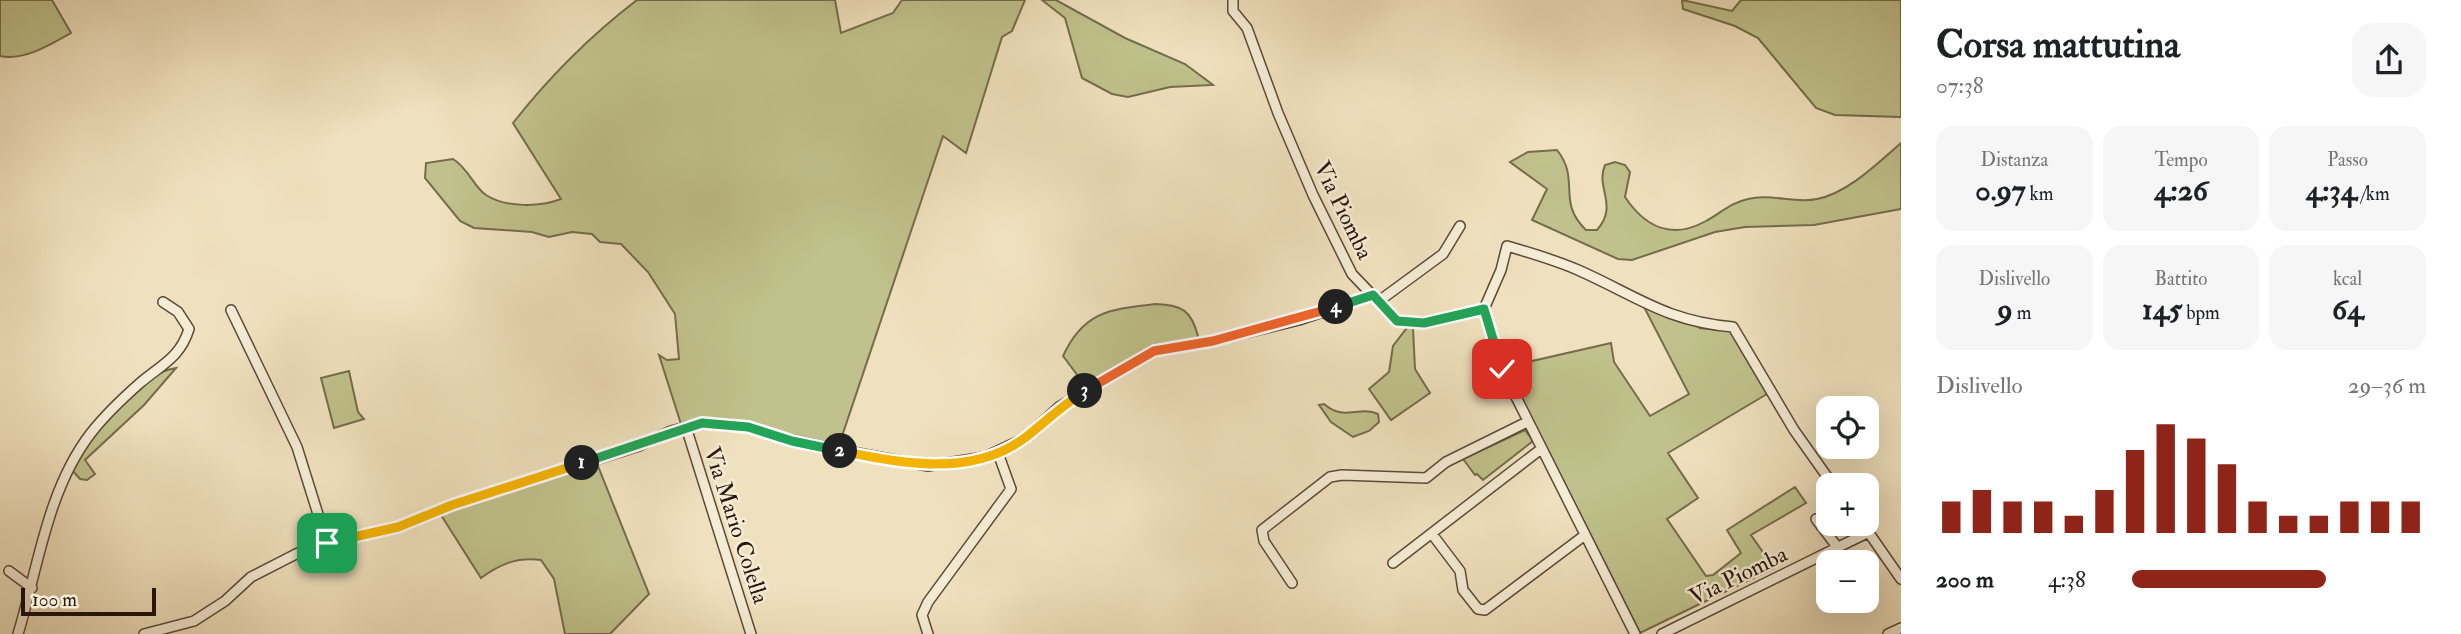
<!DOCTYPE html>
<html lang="it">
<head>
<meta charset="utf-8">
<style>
	:root { --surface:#fff; --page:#f6f6f6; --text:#202124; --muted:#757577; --accent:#8f2418 }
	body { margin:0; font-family:"IM FELL Double Pica",serif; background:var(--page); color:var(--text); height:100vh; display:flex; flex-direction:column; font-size:26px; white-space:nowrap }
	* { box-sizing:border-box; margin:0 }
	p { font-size:23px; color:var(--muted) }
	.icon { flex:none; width:38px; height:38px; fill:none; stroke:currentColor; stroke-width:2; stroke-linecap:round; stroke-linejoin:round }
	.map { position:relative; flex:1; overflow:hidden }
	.sheet { display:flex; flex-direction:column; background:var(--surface); width:560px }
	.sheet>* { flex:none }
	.fabs { position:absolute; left:1816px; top:396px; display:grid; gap:14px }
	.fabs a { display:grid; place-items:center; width:63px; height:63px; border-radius:14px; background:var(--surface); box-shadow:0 7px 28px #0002; font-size:35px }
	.scale { position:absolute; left:21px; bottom:18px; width:135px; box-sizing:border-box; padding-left:7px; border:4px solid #2a170c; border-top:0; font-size:19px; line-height:24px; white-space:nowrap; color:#2a170c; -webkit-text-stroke:5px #f5ecd5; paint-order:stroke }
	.pin { position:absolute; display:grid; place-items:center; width:60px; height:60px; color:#fff; margin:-30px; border-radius:14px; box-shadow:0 4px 10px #0006 }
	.km { position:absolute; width:35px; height:35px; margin:-18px; border-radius:50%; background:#222; color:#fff; font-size:19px; line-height:35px; text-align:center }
	.round { display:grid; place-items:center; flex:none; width:74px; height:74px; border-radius:21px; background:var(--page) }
	.head { display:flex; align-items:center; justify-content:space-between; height:119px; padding:0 35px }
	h1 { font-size:38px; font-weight:700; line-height:52px }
	.stats { display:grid; grid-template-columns:repeat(3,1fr); gap:10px; height:119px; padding:7px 35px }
	.stats div { display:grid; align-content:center; border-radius:18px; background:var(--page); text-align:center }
	.stats b { font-size:30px; font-weight:700 }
	.stats small { font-size:19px; font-weight:400 }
	.stats p { font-size:19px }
	.chart { height:196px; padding:14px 35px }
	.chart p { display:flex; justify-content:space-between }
	.chart svg { width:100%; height:126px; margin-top:7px; stroke:var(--accent); stroke-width:6 }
	ul { padding:0 35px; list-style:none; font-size:23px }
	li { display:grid; grid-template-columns:112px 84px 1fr; align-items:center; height:52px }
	li i { height:18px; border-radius:9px; background:var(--accent) }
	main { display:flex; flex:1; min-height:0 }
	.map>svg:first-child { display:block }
	.green { fill:#c0c18c; stroke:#756c4c; stroke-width:2 }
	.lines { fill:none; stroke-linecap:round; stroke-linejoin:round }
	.street-casing { stroke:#5c4a38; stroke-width:12 }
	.street { stroke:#f5ecd5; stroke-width:9 }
	.split-1-casing { stroke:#fff; stroke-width:14 }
	.split-2-casing { stroke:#fff; stroke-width:14 }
	.split-3-casing { stroke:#fff; stroke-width:14 }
	.split-4-casing { stroke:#fff; stroke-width:14 }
	.split-5-casing { stroke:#fff; stroke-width:14 }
	.split-1 { stroke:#f5b400; stroke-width:9 }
	.split-2 { stroke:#22a559; stroke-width:9 }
	.split-3 { stroke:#f5b400; stroke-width:9 }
	.split-4 { stroke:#f0652b; stroke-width:9 }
	.split-5 { stroke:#22a559; stroke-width:9 }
	.labels { text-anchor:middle; stroke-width:5; stroke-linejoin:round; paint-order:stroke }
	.street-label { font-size:23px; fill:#2a170c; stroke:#f5ecd5 }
</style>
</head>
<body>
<main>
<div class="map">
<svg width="1901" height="634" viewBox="0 0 1901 634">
	<rect width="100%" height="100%" fill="#f0e1be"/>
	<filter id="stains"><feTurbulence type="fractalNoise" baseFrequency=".00286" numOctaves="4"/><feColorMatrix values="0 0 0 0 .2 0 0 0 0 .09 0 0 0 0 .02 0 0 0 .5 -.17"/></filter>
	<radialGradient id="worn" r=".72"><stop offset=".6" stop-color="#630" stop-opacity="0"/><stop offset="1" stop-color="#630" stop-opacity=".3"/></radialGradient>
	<!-- green -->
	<path class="green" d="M 0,0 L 52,0 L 71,33 C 50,45 24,61 0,56 Z
		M 637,0 L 835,0 L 841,33 L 893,13 L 902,0 L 1025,0 L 1012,31 L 1002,37 L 966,153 L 943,136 L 839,445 L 748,425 L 681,424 L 659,355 L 667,360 L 679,359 L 675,314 L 648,272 L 621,244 L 600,242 L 592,234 L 572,232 L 549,237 L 532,232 L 474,228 L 460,221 L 425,178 L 426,163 L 453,159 C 469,169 473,186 486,195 C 506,208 540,207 561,199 L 513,123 C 550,76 590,36 637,0 Z
		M 1042,0 L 1056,0 L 1125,38 L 1185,64 L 1213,85 L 1170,87 L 1128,97 L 1112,94 L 1082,78 L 1065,18 Z
		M 1682,0 L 1732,11 L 1741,0 L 1901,0 L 1901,117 L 1835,115 L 1816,108 L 1758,38 L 1735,26 L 1683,9 Z
		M 1901,143 L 1901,209 L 1814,225 L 1745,227 L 1715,232 L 1632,260 L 1618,259 L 1532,220 L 1547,189 L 1510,162 L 1528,152 L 1557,150 C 1581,180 1556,201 1586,230 L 1597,230 C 1619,205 1595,188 1605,165 L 1615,162 L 1625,165 L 1630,172 L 1625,197 C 1645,227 1672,240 1706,221 C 1721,213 1730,203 1748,199 C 1770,193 1795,204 1817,199 C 1848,193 1878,163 1901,143 Z
		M 1156,304 C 1182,305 1191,310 1198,336 L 1192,347 L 1155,355 L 1090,391 L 1089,383 L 1078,376 L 1063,356 C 1084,310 1112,309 1156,304 Z
		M 1644,307 L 1700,325 L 1700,328 L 1730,331 L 1767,394 L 1668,453 L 1698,498 L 1667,519 L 1706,576 L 1713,575 L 1741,553 L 1727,530 L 1795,487 L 1806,503 L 1751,535 L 1774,568 L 1640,633 L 1506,367 L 1611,343 L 1614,362 L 1650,416 L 1689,394 Z
		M 1410,324 L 1413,328 L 1415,369 L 1430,393 L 1391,420 L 1369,389 L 1389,372 L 1393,346 Z
		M 176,368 L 144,405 L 85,460 L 95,474 L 87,480 L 80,479 L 72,470 C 89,435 136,374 176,368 Z
		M 349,371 L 358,412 L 364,419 L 334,428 L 321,378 Z
		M 1324,404 C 1345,422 1358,405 1378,414 L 1379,422 L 1369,431 L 1353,437 L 1331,422 L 1319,405 Z
		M 1525,430 L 1533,441 L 1483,480 L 1477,474 L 1475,475 L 1463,459 Z
		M 596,461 L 649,594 L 610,634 L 565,634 L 554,579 L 541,560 C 517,557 500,564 481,578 L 441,515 Z"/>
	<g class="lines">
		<!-- street casing -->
		<g class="street-casing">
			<path id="street" d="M 1233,0 L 1233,11 L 1247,28 L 1278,113 L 1313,195 L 1352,274 L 1397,321 L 1424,323 L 1484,309
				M 1379,301 L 1443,254 L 1460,226
				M 1484,309 L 1501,270 L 1507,246 C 1531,253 1555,260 1578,270 C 1637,296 1665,321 1733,327 L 1794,430 L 1833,485
				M 1484,309 L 1502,369 L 1635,634
				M 231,310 L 297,447 L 327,543
				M 686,427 L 751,634
				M 1816,519 L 1838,548
				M 1862,523 L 1901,579
				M 1432,534 L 1460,571 L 1463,590 L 1478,609 L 1485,610 L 1585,535
				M 1393,563 L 1541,449
				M 9,571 L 32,588
				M 1292,583 L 1264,541 L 1262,530 L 1330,477 L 1342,475 L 1426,478 L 1446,462 L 1527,422
				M 18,634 C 38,568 47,490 91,433 C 105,415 123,398 140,383 C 161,365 180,358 189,329 L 178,312 L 163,302
				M 144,634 L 194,621 L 225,601 L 251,577 L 296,554 L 327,543 L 398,527 L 452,505 L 639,446 L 671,431 L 702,423 L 725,424 L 748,427 L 792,441 L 928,466 L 985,457 L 1025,438 L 1059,407 L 1154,350 L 1213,341 L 1299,320 L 1373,295
				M 928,634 L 922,615 L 928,602 L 1011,489 L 998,453
				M 1662,634 L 1869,532
				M 1888,634 L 1901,628"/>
		</g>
		<!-- street -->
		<use href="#street" class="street"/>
	</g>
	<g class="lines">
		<!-- split-1 casing -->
		<g class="split-1-casing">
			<path id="split-1" d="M 327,543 L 398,527 L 452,505 L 582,463"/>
		</g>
		<!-- split-2 casing -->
		<g class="split-2-casing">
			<path id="split-2" d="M 582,463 L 702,423 L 748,427 L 792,441 L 840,451"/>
		</g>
		<!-- split-3 casing -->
		<g class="split-3-casing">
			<path id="split-3" d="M 840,451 C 901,463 972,478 1026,437 C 1046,421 1063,405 1085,391"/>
		</g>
		<!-- split-4 casing -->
		<g class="split-4-casing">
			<path id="split-4" d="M 1085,391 L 1154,351 L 1213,341 L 1336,307"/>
		</g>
		<!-- split-5 casing -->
		<g class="split-5-casing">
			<path id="split-5" d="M 1336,307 L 1373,295 L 1397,321 L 1424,323 L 1484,309 L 1502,369"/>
		</g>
		<!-- split-1 -->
		<use href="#split-1" class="split-1"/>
		<!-- split-2 -->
		<use href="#split-2" class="split-2"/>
		<!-- split-3 -->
		<use href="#split-3" class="split-3"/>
		<!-- split-4 -->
		<use href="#split-4" class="split-4"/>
		<!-- split-5 -->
		<use href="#split-5" class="split-5"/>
	</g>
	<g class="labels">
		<!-- street labels -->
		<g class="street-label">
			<text transform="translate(1344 210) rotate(64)" y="8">Via Piomba</text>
			<text transform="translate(737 525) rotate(72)" y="8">Via Mario Colella</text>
			<text transform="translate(1738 575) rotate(-26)" y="8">Via Piomba</text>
		</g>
	</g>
	<rect width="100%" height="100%" filter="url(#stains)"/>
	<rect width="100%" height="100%" fill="url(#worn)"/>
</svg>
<div class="fabs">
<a><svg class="icon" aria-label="locate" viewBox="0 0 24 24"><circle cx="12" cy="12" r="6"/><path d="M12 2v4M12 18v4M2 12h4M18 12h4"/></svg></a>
<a>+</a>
<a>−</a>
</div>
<div class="scale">100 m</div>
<div class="pin" style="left:327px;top:543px;background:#1e9e55"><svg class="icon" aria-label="arrive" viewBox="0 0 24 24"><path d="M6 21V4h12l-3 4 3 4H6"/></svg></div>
<div class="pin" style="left:1502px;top:369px;background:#d93025"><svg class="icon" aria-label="check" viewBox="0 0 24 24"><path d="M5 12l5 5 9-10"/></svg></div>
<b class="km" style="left:582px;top:463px">1</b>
<b class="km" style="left:840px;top:451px">2</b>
<b class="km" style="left:1085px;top:391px">3</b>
<b class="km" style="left:1336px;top:307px">4</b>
</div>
<section class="sheet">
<div class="head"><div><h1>Corsa mattutina</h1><p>07:38</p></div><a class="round"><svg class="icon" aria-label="share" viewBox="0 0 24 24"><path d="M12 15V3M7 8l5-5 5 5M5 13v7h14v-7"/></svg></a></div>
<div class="stats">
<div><p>Distanza</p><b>0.97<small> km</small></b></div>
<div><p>Tempo</p><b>4:26</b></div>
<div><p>Passo</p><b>4:34<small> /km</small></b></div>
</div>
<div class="stats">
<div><p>Dislivello</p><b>9<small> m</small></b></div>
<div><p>Battito</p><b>145<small> bpm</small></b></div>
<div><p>kcal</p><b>64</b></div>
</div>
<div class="chart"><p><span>Dislivello</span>29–36 m</p>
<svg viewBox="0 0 160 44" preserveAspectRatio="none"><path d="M5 44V33M15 44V29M25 44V33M35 44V33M45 44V38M55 44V29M65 44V15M75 44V6M85 44V11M95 44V20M105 44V33M115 44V38M125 44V38M135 44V33M145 44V33M155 44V33"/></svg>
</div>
<ul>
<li><b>200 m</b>4:38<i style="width:66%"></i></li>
</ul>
</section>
</main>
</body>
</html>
